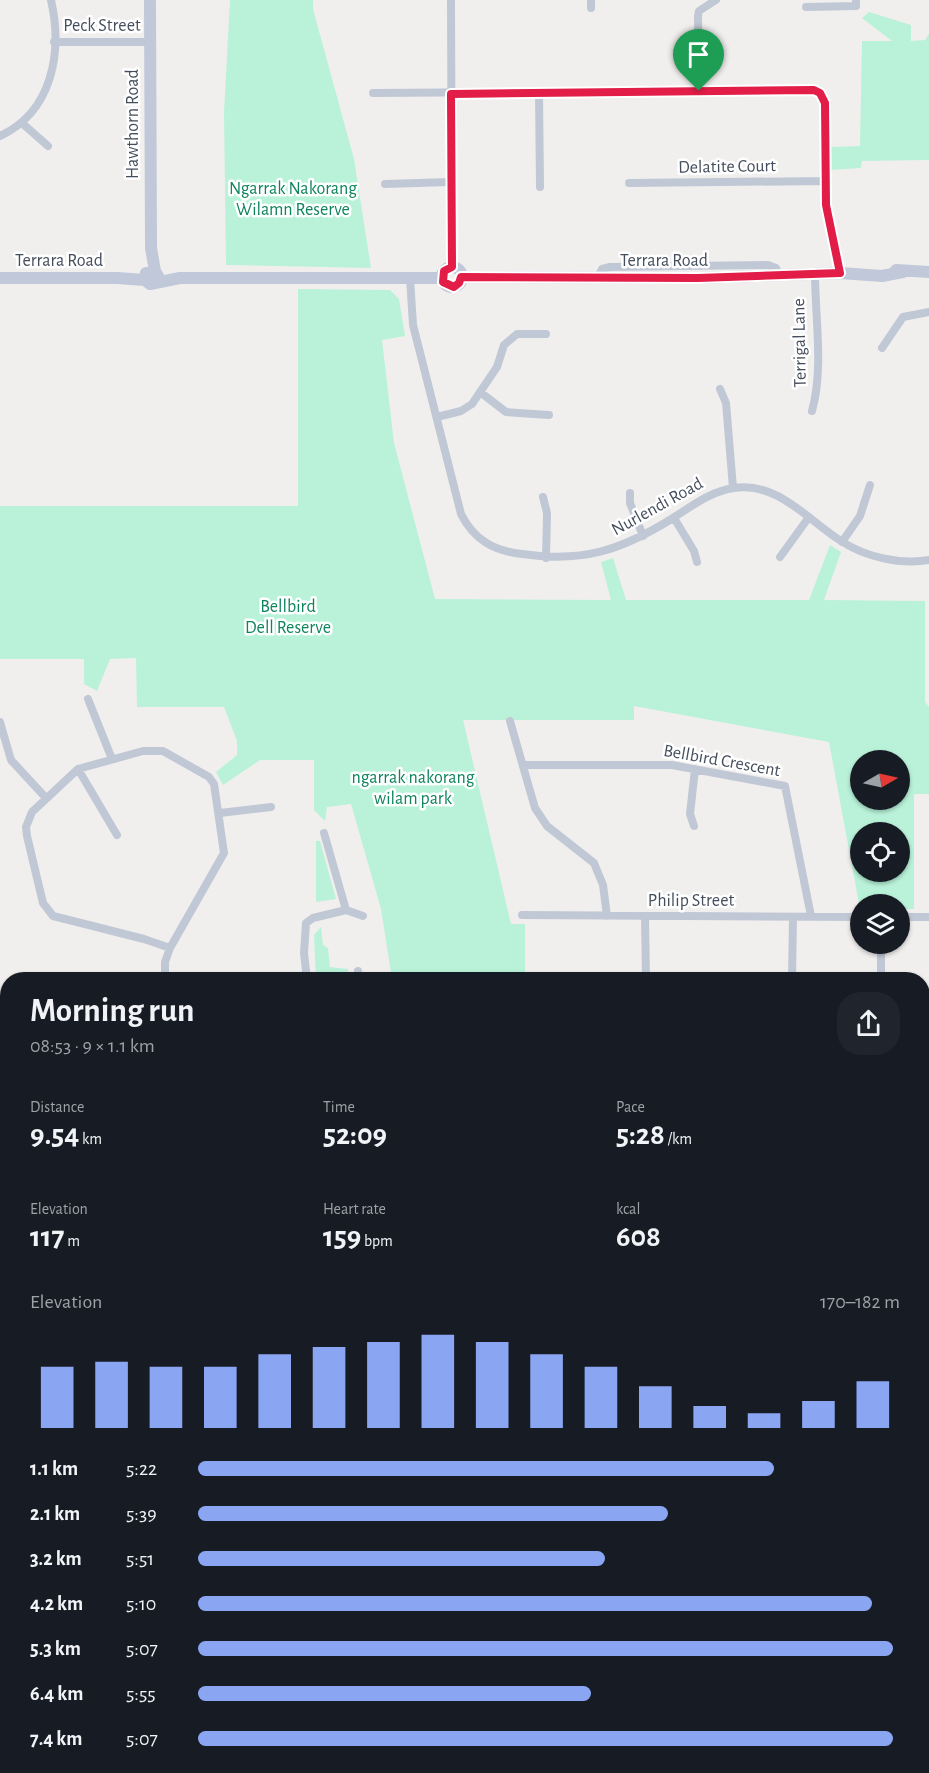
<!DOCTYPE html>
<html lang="en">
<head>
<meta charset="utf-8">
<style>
	:root { --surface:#171b24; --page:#20242c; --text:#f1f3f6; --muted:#9ea1a6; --accent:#8aa6f2 }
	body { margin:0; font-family:"Alegreya Sans",sans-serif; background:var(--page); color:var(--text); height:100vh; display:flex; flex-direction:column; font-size:22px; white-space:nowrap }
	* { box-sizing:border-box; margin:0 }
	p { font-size:20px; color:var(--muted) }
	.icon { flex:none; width:33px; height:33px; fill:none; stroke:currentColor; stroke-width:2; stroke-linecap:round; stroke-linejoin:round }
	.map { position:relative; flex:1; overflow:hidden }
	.panel { position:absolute; left:0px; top:972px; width:930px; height:801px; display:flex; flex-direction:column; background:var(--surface); border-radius:24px 24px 0 0; box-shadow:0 2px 4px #0004 }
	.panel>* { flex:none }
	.needle { width:39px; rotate:81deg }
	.tools { position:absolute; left:850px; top:750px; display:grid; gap:12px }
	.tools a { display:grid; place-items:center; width:60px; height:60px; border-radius:50%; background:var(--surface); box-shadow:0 2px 4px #0004; font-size:30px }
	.pin { position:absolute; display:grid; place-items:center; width:51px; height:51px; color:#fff; margin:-62px -26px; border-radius:50% 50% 50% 0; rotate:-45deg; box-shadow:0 0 6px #0007 }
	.pin .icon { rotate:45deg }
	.round { display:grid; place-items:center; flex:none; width:63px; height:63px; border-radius:24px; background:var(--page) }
	.headline { display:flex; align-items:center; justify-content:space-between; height:102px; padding:0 30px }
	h1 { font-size:33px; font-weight:700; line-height:45px }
	.metrics { display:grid; grid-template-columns:repeat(3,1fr); gap:9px; height:102px; padding:6px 30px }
	.metrics div { display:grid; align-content:center }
	.metrics b { font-size:30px; font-weight:700 }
	.metrics small { font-size:16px; font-weight:400 }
	.metrics p { font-size:16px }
	.chart { height:168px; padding:12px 30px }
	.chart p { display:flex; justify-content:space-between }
	.chart svg { width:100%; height:108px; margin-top:6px; stroke:var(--accent); stroke-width:6 }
	ul { padding:0 30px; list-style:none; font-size:20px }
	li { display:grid; grid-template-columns:96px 72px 1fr; align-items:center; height:45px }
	li i { height:15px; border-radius:8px; background:var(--accent) }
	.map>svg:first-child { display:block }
	.education { fill:#e2e0e0 }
	.green { fill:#b9f2d9; fill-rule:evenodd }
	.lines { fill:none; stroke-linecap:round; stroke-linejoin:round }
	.minor { stroke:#c1c8d5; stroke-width:8 }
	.secondary { stroke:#c0c8d9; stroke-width:12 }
	.route-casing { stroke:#fff; stroke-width:12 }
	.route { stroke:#e11d48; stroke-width:8 }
	.labels { text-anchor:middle; stroke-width:5; stroke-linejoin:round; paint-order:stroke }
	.street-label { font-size:18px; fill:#454e5d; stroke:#fff }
	.park-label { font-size:18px; fill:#10845e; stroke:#fff }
</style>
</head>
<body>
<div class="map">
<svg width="929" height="1773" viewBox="0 0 929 1773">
	<rect width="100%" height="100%" fill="#f1efee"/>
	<!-- education -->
	<path class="education" d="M 923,1350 L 929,1350 L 929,1453 L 923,1453 Z"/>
	<!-- green -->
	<path class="green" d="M 230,0 L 313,0 L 313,9 L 354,159 L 371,268 L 226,265 L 224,112 Z
		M 869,12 L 911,25 L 911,41 L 925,40 L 929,34 L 929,160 L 862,161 L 861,168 L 828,170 L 830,147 L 860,146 L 862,41 L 892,41 L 862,18 Z
		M 298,289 L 390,290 L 399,299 L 405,336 L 382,340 L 394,443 L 435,599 L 611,600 L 601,562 L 613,558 L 626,600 L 809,600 L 830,545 L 841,552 L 824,600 L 925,601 L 925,702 L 929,707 L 929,794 L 914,794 L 914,909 L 900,909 L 900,904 L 861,904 L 860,909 L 829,742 L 634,706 L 634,720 L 463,720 L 511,924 L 525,924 L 525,979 L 392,979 L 381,909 L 351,804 L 327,807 L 325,821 L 314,810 L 314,760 L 260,760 L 223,785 L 216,772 L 237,755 L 237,741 L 224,707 L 137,707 L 136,658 L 110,659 L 97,691 L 84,684 L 84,659 L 0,659 L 0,506 L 298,506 ZM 861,760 L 900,760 L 900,800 L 861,800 ZM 861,832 L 900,832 L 900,872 L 861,872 Z
		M 316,841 L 320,841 L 336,899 L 316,902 Z
		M 321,927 L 323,945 L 328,948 L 330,967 L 348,969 L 348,974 L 330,972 L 324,976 L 324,979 L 316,979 L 314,935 Z
		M 0,1762 L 7,1762 L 8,1766 L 659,1766 L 659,1773 L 0,1773 Z"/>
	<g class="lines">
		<!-- minor -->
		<path class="minor" d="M 451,0 L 452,267
			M 591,0 L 591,8
			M 806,7 L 856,6 L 856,0
			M 54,42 L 150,42
			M 699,91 L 698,16 L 699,11 L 716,0
			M 373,93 L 814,90 L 820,93 L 825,103 L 826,205 L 840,273
			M 539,94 L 540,187
			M 23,124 L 48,146
			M 0,136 C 52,112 63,53 51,0
			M 629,183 L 825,181
			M 385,184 L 450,182
			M 598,277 L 602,269 L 610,267 L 768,265 L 776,268 L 779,274
			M 410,278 L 413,325 L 461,514 C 474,540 494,551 522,554 C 583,563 622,550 673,518 C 692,506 711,491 734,488 C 777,481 808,520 841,541 C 865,557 901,565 929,560
			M 882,348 L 903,317 L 929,312
			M 720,389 L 726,403 L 733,488
			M 480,392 L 506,412 L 549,415
			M 812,411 C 824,367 815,319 815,273
			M 437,417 L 461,411 L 472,404 L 497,367 L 504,345 L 517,334 L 546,334
			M 630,493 L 630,503 L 643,536
			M 543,497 L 547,513 L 546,558
			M 674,518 L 694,551 L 697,562
			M 842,542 L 860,516 L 870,485
			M 780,557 L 809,517
			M 88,699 L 112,759
			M 510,721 L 535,808 L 547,826 L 594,863 L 603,885 L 607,916
			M 0,722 L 11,760 L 46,798
			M 523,765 L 672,765 L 785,786 L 811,916
			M 78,769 L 117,835
			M 220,813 L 271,807
			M 694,826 L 690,814 L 695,769
			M 346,910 L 363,916
			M 522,915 L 861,917
			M 645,917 L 646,980
			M 900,917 L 929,917
			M 358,971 L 360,980
			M 165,980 L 165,962 L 170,948 L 224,853 L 214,784 L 209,777 L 163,751 L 143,751 L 78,769 L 32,812 L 26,827 L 27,836 L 43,903 L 53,916 L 61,918 L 144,939 L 170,948
			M 307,980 L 304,953 L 306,923 L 313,918 L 346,910 L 324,833
			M 792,980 L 793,917
			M 881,980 L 881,944
			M 0,1014 L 8,1014
			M 922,1197 L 929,1197
			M 0,1256 L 8,1256
			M 0,1444 L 8,1444
			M 922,1544 L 929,1544
			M 922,1643 L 929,1643
			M 0,1746 L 8,1746
			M 840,1766 L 846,1773"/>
		<!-- secondary -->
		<path class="secondary" d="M 150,0 L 151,248 L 155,271
			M442 277a10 10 0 1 1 20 0a10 10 0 1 1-20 0Z
			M 896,270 L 929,272
			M 461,277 L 698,278 L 840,273 L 882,276 L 903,272
			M 0,278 L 117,278 L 145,280
			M 156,281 L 158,276 L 155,271 L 146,273 L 145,280 L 150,284 L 180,278 L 442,278"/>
	</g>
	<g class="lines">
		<!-- route casing -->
		<g class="route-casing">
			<path id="route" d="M 814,90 L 820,93 L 825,103 L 826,205 L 840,273 L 698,278 L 461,277 L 459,283 L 454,287 L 443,282 L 444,271 L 452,267 L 451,94 Z"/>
		</g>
		<!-- route -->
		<use href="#route" class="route"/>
	</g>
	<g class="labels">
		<!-- street labels -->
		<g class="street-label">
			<text x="102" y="31">Peck Street</text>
			<text transform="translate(132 124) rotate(-90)" y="6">Hawthorn Road</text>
			<text transform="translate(727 166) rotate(-1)" y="6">Delatite Court</text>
			<text x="59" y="266">Terrara Road</text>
			<text x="664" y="266">Terrara Road</text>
			<text transform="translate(799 343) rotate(-91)" y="6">Terrigal Lane</text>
			<text transform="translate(657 506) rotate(-29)" y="6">Nurlendi Road</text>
			<text transform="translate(722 760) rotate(10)" y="6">Bellbird Crescent</text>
			<text x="691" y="906">Philip Street</text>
		</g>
		<!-- park labels -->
		<g class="park-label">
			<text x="293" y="194">Ngarrak Nakorang<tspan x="293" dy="21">Wilamn Reserve</tspan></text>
			<text x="288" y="612">Bellbird<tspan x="288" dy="21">Dell Reserve</tspan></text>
			<text x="413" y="783">ngarrak nakorang<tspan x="413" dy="21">wilam park</tspan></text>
		</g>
	</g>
</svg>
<div class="tools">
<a><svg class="needle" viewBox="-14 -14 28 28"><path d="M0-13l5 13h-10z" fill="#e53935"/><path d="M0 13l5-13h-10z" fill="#9ea1a6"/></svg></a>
<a><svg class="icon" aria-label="locate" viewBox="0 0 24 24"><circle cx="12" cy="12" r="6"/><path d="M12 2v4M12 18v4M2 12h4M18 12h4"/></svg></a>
<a><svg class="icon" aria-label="layers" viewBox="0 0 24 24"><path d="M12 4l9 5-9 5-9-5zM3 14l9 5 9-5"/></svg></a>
</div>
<div class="pin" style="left:699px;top:91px;background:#1e9e55"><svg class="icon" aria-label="arrive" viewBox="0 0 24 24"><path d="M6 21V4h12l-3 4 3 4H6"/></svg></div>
<section class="panel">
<div class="headline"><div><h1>Morning run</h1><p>08:53 · 9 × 1.1 km</p></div><a class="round"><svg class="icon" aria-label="share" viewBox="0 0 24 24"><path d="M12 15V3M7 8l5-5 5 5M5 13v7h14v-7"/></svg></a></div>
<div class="metrics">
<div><p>Distance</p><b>9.54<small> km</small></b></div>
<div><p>Time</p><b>52:09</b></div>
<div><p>Pace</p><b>5:28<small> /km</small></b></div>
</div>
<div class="metrics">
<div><p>Elevation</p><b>117<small> m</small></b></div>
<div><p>Heart rate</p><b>159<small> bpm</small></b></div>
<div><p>kcal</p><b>608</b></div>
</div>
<div class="chart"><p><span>Elevation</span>170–182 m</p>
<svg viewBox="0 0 160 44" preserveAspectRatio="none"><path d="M5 44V19M15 44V17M25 44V19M35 44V19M45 44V14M55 44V11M65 44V9M75 44V6M85 44V9M95 44V14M105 44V19M115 44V27M125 44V35M135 44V38M145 44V33M155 44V25"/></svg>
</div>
<ul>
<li><b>1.1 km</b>5:22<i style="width:82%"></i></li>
<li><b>2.1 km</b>5:39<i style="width:67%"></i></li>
<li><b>3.2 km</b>5:51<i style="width:58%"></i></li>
<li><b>4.2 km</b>5:10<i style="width:96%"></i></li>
<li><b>5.3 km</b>5:07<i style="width:99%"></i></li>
<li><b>6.4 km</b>5:55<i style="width:56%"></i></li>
<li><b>7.4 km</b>5:07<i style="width:99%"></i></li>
</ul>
</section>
</div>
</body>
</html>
